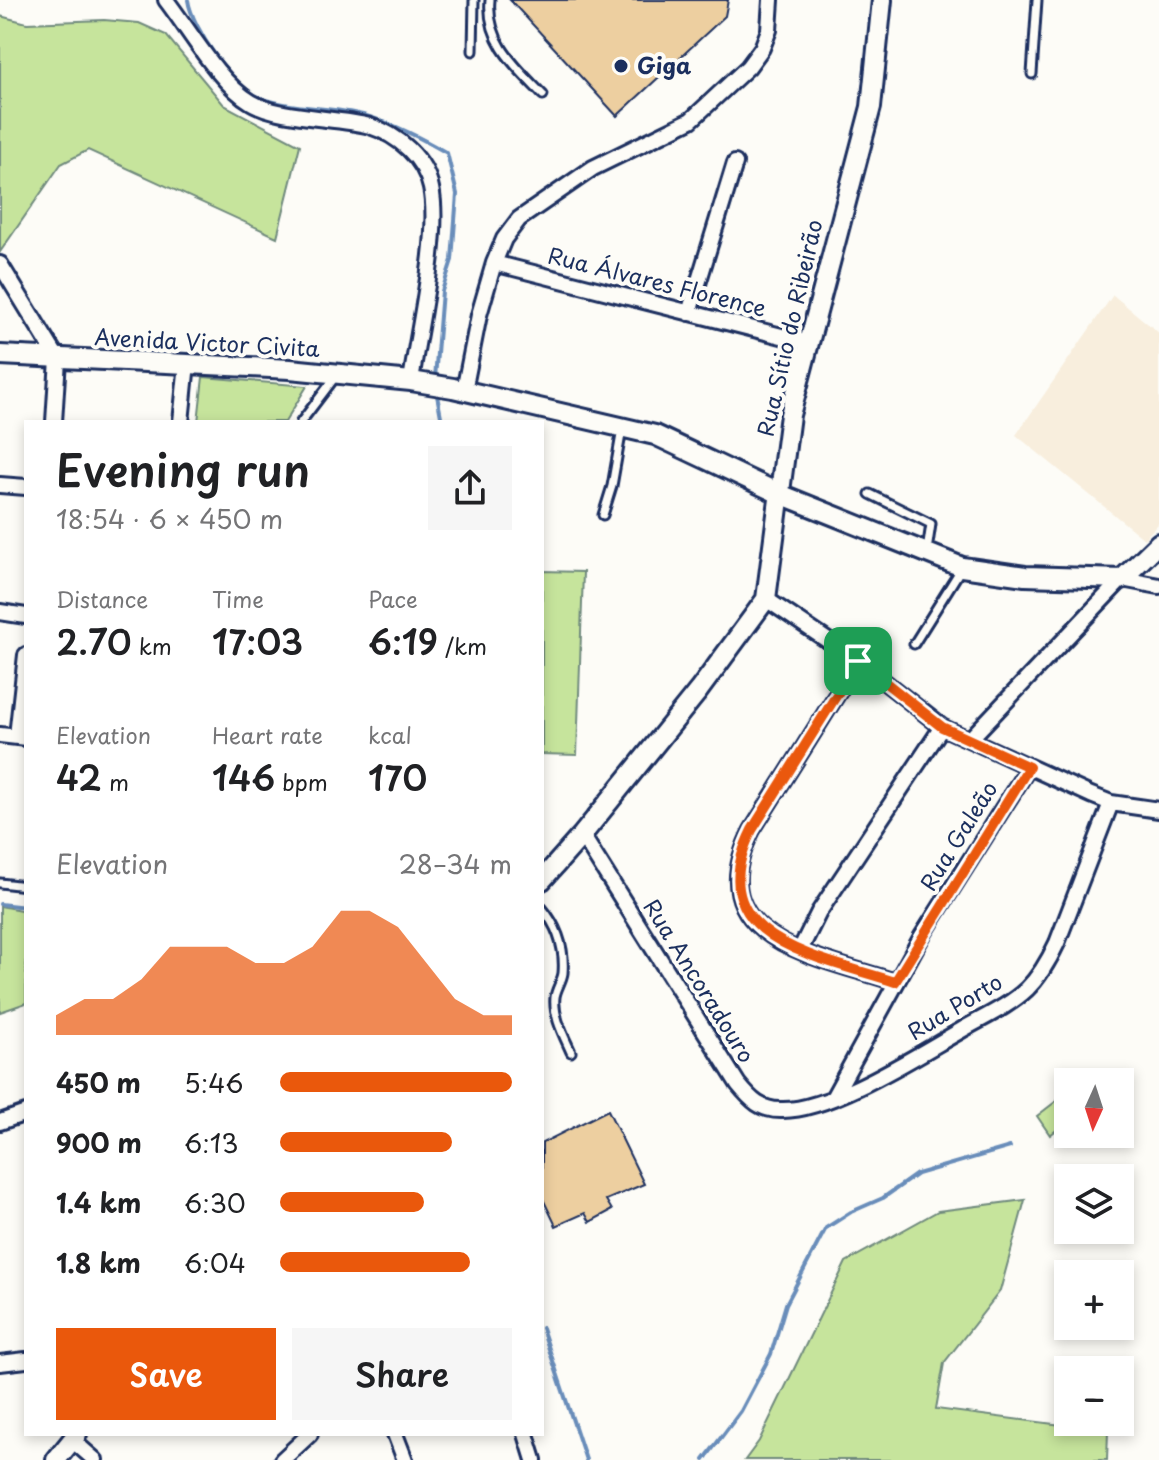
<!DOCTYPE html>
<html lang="en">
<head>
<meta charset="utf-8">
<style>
	:root { --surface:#fff; --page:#f6f6f6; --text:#202124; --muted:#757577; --accent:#ea580c }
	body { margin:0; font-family:"Playpen Sans",sans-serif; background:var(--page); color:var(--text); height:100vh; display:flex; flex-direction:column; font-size:30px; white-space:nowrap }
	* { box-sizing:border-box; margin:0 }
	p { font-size:26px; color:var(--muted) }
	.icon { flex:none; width:44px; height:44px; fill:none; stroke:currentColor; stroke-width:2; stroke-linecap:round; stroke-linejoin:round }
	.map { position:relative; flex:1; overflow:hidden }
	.side { position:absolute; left:24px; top:420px; width:520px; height:1016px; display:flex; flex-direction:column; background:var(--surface); border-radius:0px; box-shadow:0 4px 12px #0003 }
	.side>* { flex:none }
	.needle { width:52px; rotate:183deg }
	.controls { position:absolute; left:1054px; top:1068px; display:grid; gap:16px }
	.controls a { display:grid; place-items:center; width:80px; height:80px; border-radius:0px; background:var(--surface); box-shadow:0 4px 12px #0003; font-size:40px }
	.pin { position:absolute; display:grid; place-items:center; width:68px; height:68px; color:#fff; margin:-34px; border-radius:16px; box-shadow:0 4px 12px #0006 }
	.round { display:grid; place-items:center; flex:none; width:84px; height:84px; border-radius:0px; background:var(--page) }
	.head { display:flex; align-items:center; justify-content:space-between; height:136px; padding:0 32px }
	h1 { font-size:44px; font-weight:600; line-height:60px }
	.figures { display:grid; grid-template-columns:repeat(3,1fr); gap:12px; height:136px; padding:8px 32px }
	.figures div { display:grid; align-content:center }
	.figures b { font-size:34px; font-weight:600 }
	.figures small { font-size:22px; font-weight:400 }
	.figures p { font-size:22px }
	.chart { height:224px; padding:16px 32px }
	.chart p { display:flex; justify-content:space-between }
	.chart svg { width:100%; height:144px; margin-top:8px; fill:var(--accent); opacity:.7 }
	.button { display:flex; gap:16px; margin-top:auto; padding:16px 32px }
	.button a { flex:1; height:92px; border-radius:0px; background:var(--accent); color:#fff; font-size:32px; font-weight:600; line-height:92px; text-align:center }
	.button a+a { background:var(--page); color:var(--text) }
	ul { padding:0 32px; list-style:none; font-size:26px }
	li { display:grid; grid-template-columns:128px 96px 1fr; align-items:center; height:60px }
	li i { height:20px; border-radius:10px; background:var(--accent) }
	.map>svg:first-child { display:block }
	.built { fill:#f8eedd }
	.green { fill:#c6e49c; stroke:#708a7d; stroke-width:2 }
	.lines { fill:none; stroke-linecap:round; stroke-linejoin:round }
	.stream { stroke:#698dba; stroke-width:4 }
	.building { fill:#edcfa0; stroke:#1b2f5e; stroke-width:2 }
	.lane-casing { stroke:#1b2f5e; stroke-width:13 }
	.street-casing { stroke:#1b2f5e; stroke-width:20 }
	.secondary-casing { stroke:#1b2f5e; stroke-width:24 }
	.lane { stroke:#fdfcf7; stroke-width:7 }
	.street { stroke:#fdfcf7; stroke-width:14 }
	.secondary { stroke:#fdfcf7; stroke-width:18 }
	.route-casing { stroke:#fff; stroke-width:16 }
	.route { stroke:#ea580c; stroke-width:10 }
	.poi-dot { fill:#1b2f5e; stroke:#fdfcf7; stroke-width:3 }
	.labels { text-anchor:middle; stroke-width:8; stroke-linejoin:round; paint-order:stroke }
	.poi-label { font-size:22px; font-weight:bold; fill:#1b2f5e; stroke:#fdfcf7; text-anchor:start }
	.street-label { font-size:22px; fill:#1b2f5e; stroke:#fdfcf7 }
</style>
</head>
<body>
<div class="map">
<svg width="1159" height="1460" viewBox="0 0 1159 1460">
	<rect width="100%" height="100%" fill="#fdfcf7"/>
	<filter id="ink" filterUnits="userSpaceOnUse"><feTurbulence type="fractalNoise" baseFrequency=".0125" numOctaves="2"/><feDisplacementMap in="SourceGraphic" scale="16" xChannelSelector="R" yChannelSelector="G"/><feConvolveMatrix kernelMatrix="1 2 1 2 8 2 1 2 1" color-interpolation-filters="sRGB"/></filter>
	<g filter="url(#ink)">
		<!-- built -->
		<path class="built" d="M 1113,295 L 1159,333 L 1159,523 L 1144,539 L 1016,435 Z"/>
		<!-- green -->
		<path class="green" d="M 0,16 L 27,23 L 104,20 L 139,23 L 166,35 L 224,105 L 300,145 L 277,237 L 88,150 L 61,164 L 0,252 Z
			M 203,377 L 307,386 L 285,422 L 198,422 Z
			M 542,571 L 583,572 L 577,755 L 542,754 Z
			M 0,906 L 26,911 L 26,1003 L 0,1012 Z
			M 1068,1092 L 1068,1121 L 1050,1135 L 1037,1116 Z
			M 1025,1200 L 1000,1291 L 944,1363 L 936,1409 L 1108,1431 L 1107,1460 L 745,1460 L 759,1441 L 846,1262 L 938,1211 Z"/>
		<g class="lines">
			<!-- stream -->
			<path class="stream" d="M 188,0 C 192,28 233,87 259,97 C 292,110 329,106 363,115 C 394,124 419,137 447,153 L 457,194 L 452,260 L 442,291 L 435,378
				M 436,390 L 442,422
				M 0,904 L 26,907
				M 542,1328 L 586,1460
				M 704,1460 L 741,1411 L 771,1354 L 786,1304 L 826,1228 L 851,1212 L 883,1198 L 917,1174 L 1010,1147"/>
		</g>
		<!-- building -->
		<path class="building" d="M 510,0 L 728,0 L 725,16 L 617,116 Z
			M 608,1110 L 644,1184 L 606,1200 L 612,1210 L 590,1222 L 585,1213 L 556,1226 L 542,1197 L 542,1143 Z"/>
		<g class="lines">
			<!-- lane casing -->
			<g class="lane-casing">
				<path id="lane" d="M 490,0 C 486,42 517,68 543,95
					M 473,51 L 474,0
					M 1032,74 L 1037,0
					M 301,422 L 336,376
					M 870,494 L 931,524 L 927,551
					M 603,515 L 612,486 L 622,429
					M 914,644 L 961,569
					M 0,883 L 26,886
					M 542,908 C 557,926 565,948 563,973 C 562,981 556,989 555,997 C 553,1016 563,1034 571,1052"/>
			</g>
			<!-- street casing -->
			<g class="street-casing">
				<path id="street" d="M 166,0 C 190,31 219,83 251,102 C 279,119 337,117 370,126 C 398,135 425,158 431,188 C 441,234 418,331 411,381
					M 494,263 L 809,343
					M 0,264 L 58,359 L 54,422
					M 689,313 L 735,163
					M 464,391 L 479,315 L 494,263 L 504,239 L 519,219 L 593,168 L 691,120 L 748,67 L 762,48 L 769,30 L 771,0
					M 181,422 L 187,363
					M 0,485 L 26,487
					M 766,599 L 858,661 L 942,727 L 1091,795 L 1111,803 L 1159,810
					M 0,612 L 26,616
					M 858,661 L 752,830 C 696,940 820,957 895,982
					M 0,735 L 26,738
					M 17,736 L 26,655
					M 970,739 L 1122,579 L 1159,586
					M 582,835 L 738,1084 C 751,1100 761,1111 783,1110 C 832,1110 916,1056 960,1031 C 982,1018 1008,1007 1027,989 C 1040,976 1049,960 1057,943 L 1111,803
					M 800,950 L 819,912 L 942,727
					M 834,1096 L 922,936 L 1029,767
					M 0,1122 L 26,1113
					M 0,1363 L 26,1360
					M 395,1434 L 405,1460
					M 526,1434 L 534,1460
					M 72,1440 L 95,1460
					M 282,1460 L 310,1434"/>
			</g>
			<!-- secondary casing -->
			<g class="secondary-casing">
				<path id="secondary" d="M 0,355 L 290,369 L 411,381 L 453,388 L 655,435 L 780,494 L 962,567 L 1025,576 L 1122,579 L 1159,543
					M 542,880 L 582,835 L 699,690 L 766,599 L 790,415 L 871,107 L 882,0
					M 56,1460 L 77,1434"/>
			</g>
			<!-- lane -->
			<use href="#lane" class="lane"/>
			<!-- street -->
			<use href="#street" class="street"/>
			<!-- secondary -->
			<use href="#secondary" class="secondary"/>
		</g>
	</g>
	<g class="lines" filter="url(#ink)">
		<!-- route casing -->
		<g class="route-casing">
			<path id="route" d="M 858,661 L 942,727 L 1029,767 L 895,982 C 820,957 697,940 752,830 Z"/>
		</g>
		<!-- route -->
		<use href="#route" class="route"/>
	</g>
	<!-- markers -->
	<circle class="poi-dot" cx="621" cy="66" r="8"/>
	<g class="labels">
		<!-- poi labels -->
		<g class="poi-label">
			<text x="637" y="74">Giga</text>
		</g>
		<!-- street labels -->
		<g class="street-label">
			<text transform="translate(657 282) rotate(14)" y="8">Rua Álvares Florence</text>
			<text transform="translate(790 328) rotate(-77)" y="8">Rua Sítio do Ribeirão</text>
			<text transform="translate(207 343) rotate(3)" y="8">Avenida Victor Civita</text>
			<text transform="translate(959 836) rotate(-58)" y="8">Rua Galeão</text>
			<text transform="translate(699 981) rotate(58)" y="8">Rua Ancoradouro</text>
			<text transform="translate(955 1007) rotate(-31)" y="8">Rua Porto</text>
		</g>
	</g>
</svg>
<div class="controls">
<a><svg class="needle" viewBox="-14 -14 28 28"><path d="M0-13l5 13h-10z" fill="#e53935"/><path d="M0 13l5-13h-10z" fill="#757577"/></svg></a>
<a><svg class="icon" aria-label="layers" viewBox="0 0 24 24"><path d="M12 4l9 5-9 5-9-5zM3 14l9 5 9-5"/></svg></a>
<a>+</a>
<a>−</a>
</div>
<div class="pin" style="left:858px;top:661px;background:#1e9e55"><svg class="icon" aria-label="arrive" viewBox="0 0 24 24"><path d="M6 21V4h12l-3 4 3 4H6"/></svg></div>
<section class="side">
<div class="head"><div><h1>Evening run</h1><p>18:54 · 6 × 450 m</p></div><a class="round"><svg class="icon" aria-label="share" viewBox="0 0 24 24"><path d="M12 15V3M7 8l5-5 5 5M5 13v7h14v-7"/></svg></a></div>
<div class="figures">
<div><p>Distance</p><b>2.70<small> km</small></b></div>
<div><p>Time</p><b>17:03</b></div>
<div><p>Pace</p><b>6:19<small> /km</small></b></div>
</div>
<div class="figures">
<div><p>Elevation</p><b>42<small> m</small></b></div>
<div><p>Heart rate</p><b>146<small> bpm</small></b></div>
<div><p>kcal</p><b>170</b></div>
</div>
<div class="chart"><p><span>Elevation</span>28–34 m</p>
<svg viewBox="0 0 160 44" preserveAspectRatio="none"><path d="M0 44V38L10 33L20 33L30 27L40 17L50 17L60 17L70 22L80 22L90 17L100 6L110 6L120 11L130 22L140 33L150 38L160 38V44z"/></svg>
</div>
<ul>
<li><b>450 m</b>5:46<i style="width:100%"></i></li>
<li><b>900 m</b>6:13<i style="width:74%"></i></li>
<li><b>1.4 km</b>6:30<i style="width:62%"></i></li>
<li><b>1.8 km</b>6:04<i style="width:82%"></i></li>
</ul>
<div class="button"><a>Save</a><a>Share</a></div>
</section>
</div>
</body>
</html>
